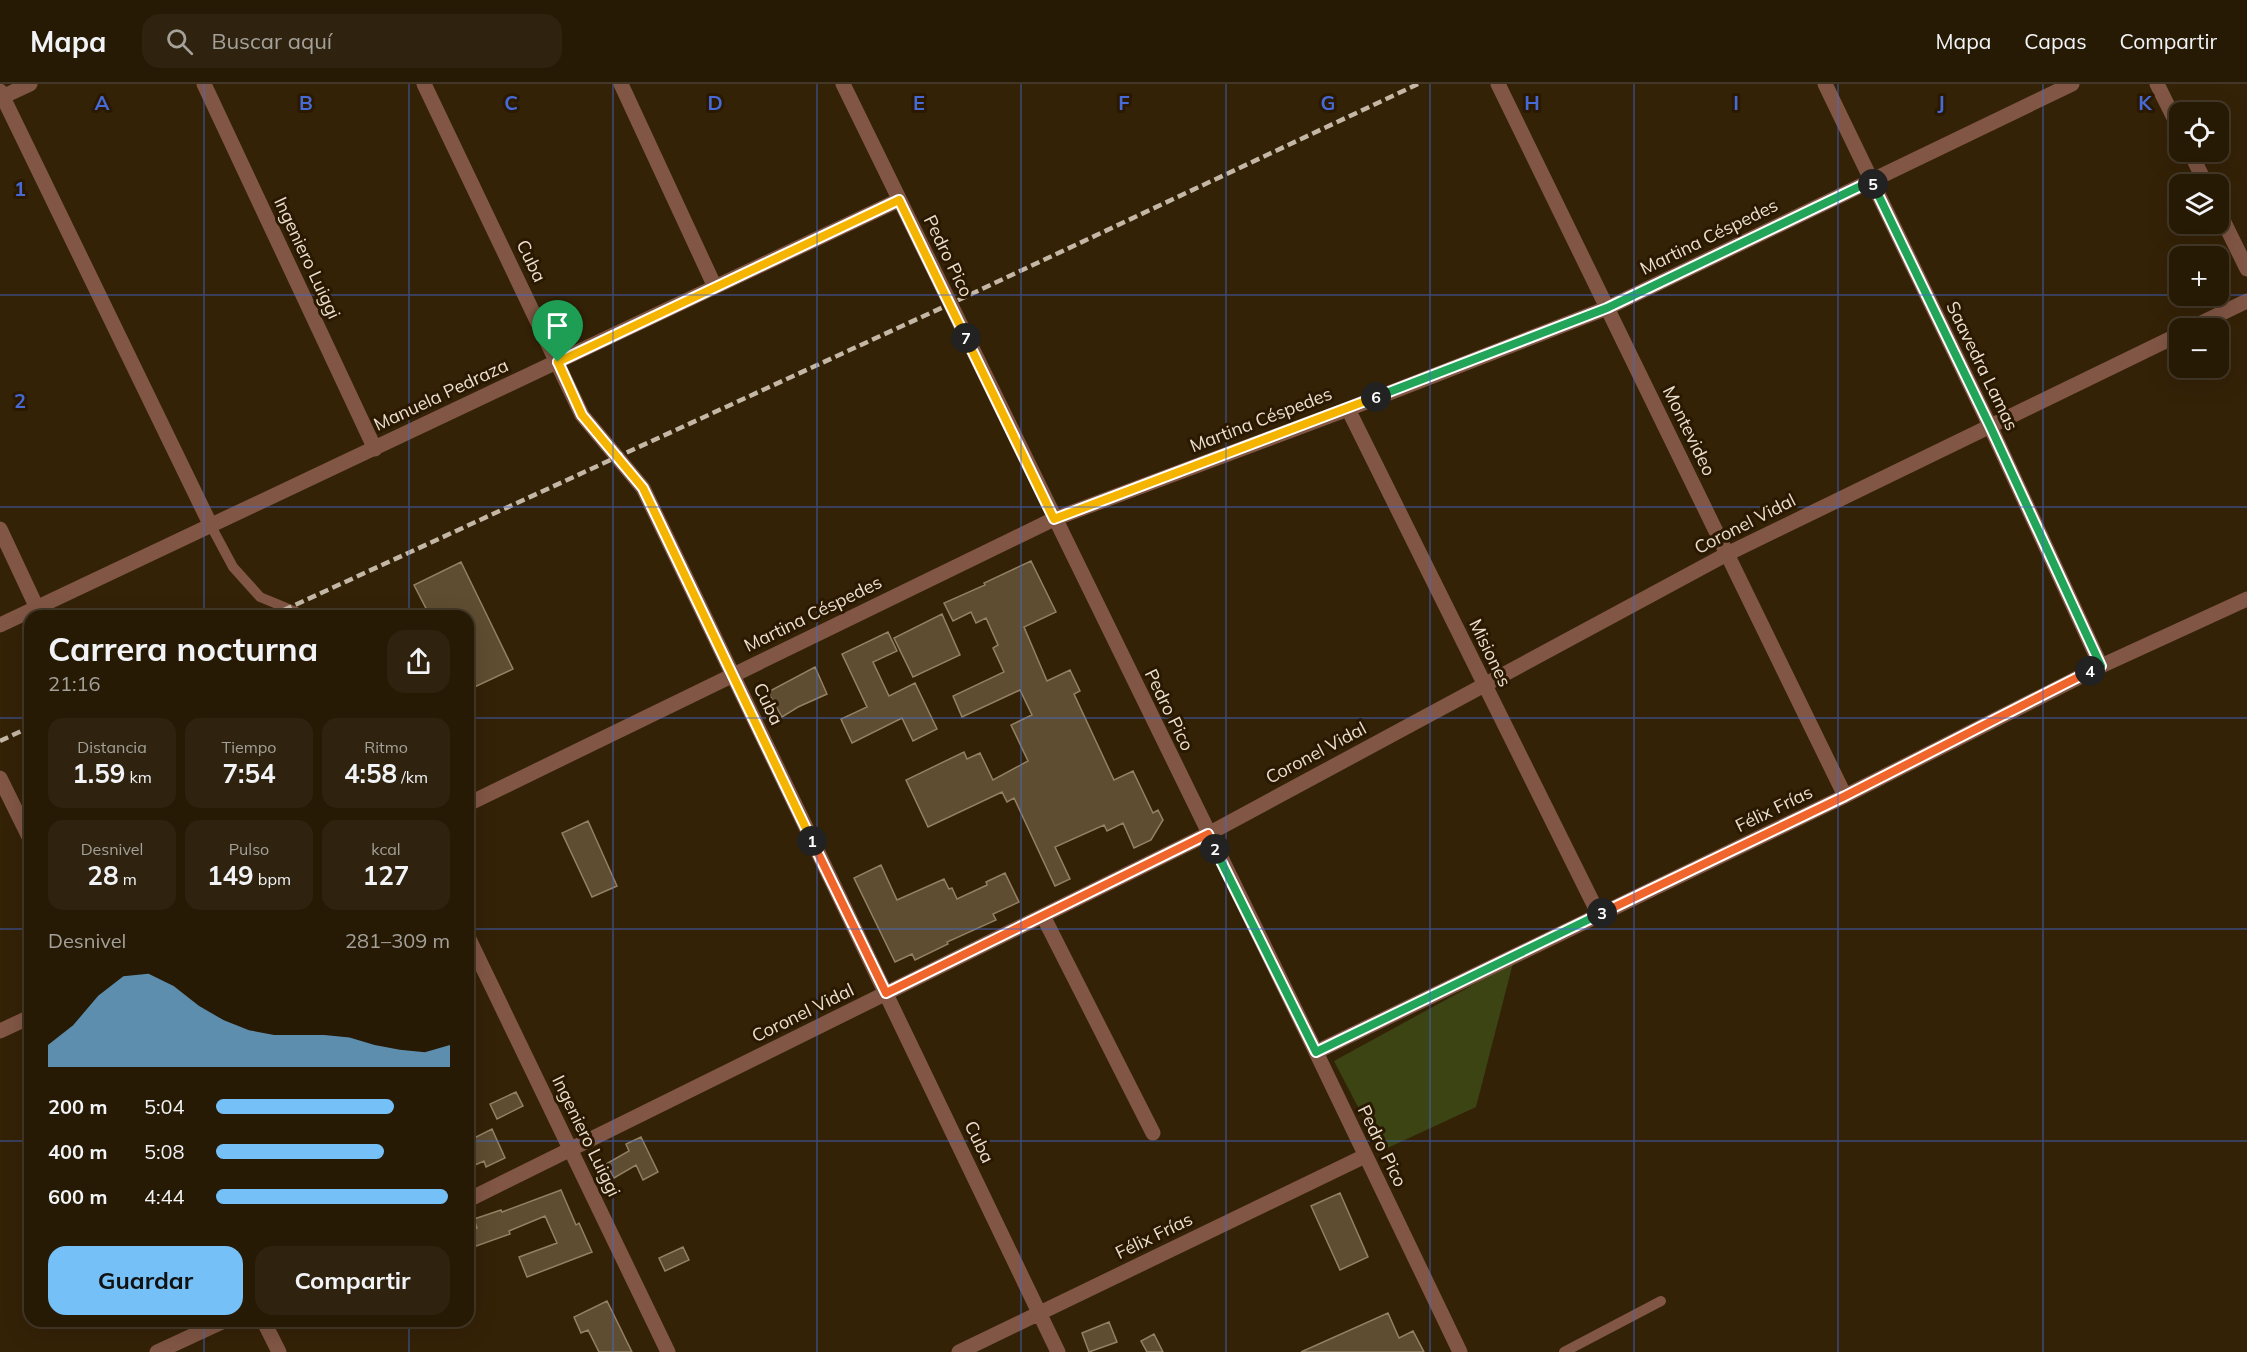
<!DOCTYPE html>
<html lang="es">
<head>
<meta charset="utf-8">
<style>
	:root { --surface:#271a05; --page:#2f230f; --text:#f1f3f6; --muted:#a4a19a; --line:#433827; --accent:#75c0f6 }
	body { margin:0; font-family:Mulish,sans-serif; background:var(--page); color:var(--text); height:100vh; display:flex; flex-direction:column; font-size:22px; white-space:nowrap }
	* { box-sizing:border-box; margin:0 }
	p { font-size:20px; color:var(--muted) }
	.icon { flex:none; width:33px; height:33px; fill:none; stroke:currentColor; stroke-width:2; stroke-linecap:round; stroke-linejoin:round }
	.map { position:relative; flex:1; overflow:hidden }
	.sheet { position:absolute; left:24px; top:526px; width:450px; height:717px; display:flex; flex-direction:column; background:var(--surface); border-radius:18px; box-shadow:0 6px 24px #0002,0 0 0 2px var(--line) }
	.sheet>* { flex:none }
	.fabs { position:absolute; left:2169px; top:18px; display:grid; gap:12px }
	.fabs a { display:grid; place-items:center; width:60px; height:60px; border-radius:12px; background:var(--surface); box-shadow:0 6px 24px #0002,0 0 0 2px var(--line); font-size:30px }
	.pin { position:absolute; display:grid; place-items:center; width:51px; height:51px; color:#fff; margin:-62px -26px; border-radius:50% 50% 50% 0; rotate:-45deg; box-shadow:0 0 6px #0007 }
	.pin .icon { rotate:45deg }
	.km { position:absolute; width:30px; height:30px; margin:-15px; border-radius:50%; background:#222; color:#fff; font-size:16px; line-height:30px; text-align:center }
	.round { display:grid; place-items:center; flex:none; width:63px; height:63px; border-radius:18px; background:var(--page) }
	.summary { display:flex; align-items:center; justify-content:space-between; height:102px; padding:0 24px }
	h1 { font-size:33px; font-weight:700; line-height:45px }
	.figures { display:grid; grid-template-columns:repeat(3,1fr); gap:9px; height:102px; padding:6px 24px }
	.figures div { display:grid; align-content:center; border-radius:15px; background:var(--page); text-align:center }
	.figures b { font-size:26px; font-weight:700 }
	.figures small { font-size:16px; font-weight:400 }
	.figures p { font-size:16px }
	.chart { height:168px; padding:12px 24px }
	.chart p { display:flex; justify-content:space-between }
	.chart svg { width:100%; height:108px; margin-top:6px; fill:var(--accent); opacity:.7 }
	.primary-button { display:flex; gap:12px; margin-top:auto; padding:12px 24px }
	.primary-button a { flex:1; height:69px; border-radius:18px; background:var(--accent); color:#111; font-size:24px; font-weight:700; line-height:69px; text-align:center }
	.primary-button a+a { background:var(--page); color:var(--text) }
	ul { padding:0 24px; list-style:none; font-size:20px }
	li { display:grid; grid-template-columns:96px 72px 1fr; align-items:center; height:45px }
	li i { height:15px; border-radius:8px; background:var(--accent) }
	header { display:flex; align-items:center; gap:36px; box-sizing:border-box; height:84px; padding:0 30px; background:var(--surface); border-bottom:2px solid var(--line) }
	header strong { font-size:28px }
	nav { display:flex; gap:33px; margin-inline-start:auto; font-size:21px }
	.search { width:420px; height:54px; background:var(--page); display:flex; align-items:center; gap:15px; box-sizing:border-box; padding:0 21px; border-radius:18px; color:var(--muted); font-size:22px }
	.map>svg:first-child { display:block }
	.green { fill:#3b4412 }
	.building { fill:#5f4d31; stroke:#948164; stroke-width:1.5 }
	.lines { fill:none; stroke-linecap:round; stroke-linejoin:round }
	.service { stroke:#815645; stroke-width:10 }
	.minor { stroke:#815645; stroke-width:15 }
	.tertiary { stroke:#815645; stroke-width:15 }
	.rail { stroke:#c4b7a5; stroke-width:4.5; stroke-dasharray:9 4.5; stroke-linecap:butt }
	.split-1-casing { stroke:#fff; stroke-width:12 }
	.split-2-casing { stroke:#fff; stroke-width:12 }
	.split-3-casing { stroke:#fff; stroke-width:12 }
	.split-4-casing { stroke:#fff; stroke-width:12 }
	.split-5-casing { stroke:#fff; stroke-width:12 }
	.split-6-casing { stroke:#fff; stroke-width:12 }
	.split-7-casing { stroke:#fff; stroke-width:12 }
	.split-8-casing { stroke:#fff; stroke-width:12 }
	.split-1 { stroke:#f5b400; stroke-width:8 }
	.split-2 { stroke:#f0652b; stroke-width:8 }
	.split-3 { stroke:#22a559; stroke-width:8 }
	.split-4 { stroke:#f0652b; stroke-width:8 }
	.split-5 { stroke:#22a559; stroke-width:8 }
	.split-6 { stroke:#22a559; stroke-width:8 }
	.split-7 { stroke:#f5b400; stroke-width:8 }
	.split-8 { stroke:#f5b400; stroke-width:8 }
	.grid { fill:none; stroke:#466bd6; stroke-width:1.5; stroke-opacity:0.55 }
	.labels { text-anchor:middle; stroke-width:6; stroke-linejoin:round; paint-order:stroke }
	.street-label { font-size:18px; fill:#ebdfd0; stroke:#2a1900 }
	.grid-label { font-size:20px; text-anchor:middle; font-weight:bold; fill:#466bd6; stroke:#2a1900; stroke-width:6; stroke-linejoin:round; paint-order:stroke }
</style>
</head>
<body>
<header>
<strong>Mapa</strong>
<div class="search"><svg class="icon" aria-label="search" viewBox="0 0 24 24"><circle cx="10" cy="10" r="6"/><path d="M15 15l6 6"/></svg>Buscar aquí</div>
<nav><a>Mapa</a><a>Capas</a><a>Compartir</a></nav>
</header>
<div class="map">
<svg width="2247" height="1268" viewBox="0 0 2247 1268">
	<rect width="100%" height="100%" fill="#342207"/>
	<!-- green -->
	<path class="green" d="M 1513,879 L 1476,1023 L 1381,1067 L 1334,977 Z"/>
	<!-- building -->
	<path class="building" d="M 1031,477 L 1056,528 L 1024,543 L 1047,597 L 1070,586 L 1080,607 L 1074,610 L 1114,696 L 1133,687 L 1153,729 L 1158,726 L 1163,736 L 1151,756 L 1134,764 L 1123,739 L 1107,747 L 1104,741 L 1055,763 L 1070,795 L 1055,802 L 1014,714 L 1007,718 L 1002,708 L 928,743 L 906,696 L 964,668 L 967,675 L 980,669 L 993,696 L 1028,677 L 1011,641 L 1032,631 L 1020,606 L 962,633 L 953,612 L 1004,588 L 993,564 L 998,561 L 986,534 L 976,539 L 971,528 L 953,537 L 944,519 L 985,501 L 984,499 Z
		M 461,478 L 513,585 L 468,606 L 468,532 L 430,532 L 414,501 Z
		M 942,530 L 960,571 L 913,593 L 894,554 Z
		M 888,548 L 897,567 L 873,578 L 889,612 L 915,599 L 937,645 L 913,657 L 902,634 L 852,659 L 841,635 L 867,623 L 842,570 Z
		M 815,583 L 827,610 L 798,623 L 782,633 L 768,608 Z
		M 588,737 L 617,802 L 592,813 L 562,749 Z
		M 881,781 L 897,816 L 944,795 L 949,805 L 952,804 L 957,815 L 987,801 L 986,798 L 1005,789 L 1019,818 L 993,830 L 996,836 L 947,858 L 948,860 L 915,876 L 912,870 L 895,878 L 854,794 Z
		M 516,1008 L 523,1022 L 497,1035 L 490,1020 Z
		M 492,1045 L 505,1074 L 486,1083 L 484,1077 L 468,1084 L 468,1057 Z
		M 641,1053 L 658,1088 L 643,1096 L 636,1081 L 614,1094 L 606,1080 L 629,1067 L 626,1060 Z
		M 561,1106 L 576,1141 L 579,1139 L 592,1168 L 527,1193 L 519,1173 L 557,1159 L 545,1132 L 509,1147 L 510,1150 L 468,1165 L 468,1148 L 477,1144 L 474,1135 L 501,1126 L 502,1128 Z
		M 1340,1109 L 1368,1173 L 1340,1186 L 1311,1122 Z
		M 683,1163 L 689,1176 L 665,1187 L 659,1174 Z
		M 607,1217 L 632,1268 L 599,1268 L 588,1246 L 581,1249 L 574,1233 Z
		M 1388,1229 L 1399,1254 L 1413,1247 L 1424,1268 L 1301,1268 Z
		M 1109,1238 L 1117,1258 L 1089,1268 L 1082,1249 Z
		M 1154,1250 L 1163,1268 L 1147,1268 L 1141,1257 Z"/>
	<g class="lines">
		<!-- service -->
		<path class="service" d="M 211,442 L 233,483 L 260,513 L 306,532
			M 1564,1268 L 1661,1217"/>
		<!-- minor -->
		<path class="minor" d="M 204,0 L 375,365
			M 424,0 L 582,331 L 643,404 L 1058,1268
			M 621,0 L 715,203
			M 1498,0 L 1845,712
			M 1825,0 L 1990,342 L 2101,582
			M 2157,0 L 2180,46
			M 0,7 L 211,442
			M 0,14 L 30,0
			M 2190,68 L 2206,100
			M 2218,126 L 2247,185
			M 2191,244 L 2247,217
			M 1348,325 L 1599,831
			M 0,445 L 37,524
			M 0,541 L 899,116
			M 0,694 L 30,755
			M 468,720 L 1054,435 L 1348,325 L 1607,224 L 2072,0
			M 1043,832 L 1153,1049
			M 468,853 L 668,1268
			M 0,947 L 30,933
			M 1316,968 L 1845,712 L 2101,582 L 2247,515
			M 468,1116 L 1208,750 L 1727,470 L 2180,250
			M 264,1238 L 279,1268
			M 157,1268 L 222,1238
			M 959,1268 L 1365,1072"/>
		<!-- tertiary -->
		<path class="tertiary" d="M 843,0 L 1316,968 L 1460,1268"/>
		<!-- rail -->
		<path class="rail" d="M 271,532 L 950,220 L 1418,0
			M 0,657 L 30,643"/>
	</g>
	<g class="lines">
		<!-- split-1 casing -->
		<g class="split-1-casing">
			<path id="split-1" d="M 558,278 L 582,331 L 643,404 L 812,757"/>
		</g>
		<!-- split-2 casing -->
		<g class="split-2-casing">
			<path id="split-2" d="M 812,757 L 886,909 L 1208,750 L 1215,765"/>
		</g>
		<!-- split-3 casing -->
		<g class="split-3-casing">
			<path id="split-3" d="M 1215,765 L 1316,968 L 1602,829"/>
		</g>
		<!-- split-4 casing -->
		<g class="split-4-casing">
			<path id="split-4" d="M 1602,829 L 1845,712 L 2090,587"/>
		</g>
		<!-- split-5 casing -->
		<g class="split-5-casing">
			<path id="split-5" d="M 1873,100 L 1990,342 L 2101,582 L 2090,587"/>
		</g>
		<!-- split-6 casing -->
		<g class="split-6-casing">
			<path id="split-6" d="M 1376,313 L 1607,224 L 1871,97 L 1873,100"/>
		</g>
		<!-- split-7 casing -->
		<g class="split-7-casing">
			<path id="split-7" d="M 966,254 L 1054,435 L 1376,313"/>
		</g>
		<!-- split-8 casing -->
		<g class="split-8-casing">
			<path id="split-8" d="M 558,278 L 899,116 L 966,254"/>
		</g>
		<!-- split-1 -->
		<use href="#split-1" class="split-1"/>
		<!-- split-2 -->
		<use href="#split-2" class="split-2"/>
		<!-- split-3 -->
		<use href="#split-3" class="split-3"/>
		<!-- split-4 -->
		<use href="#split-4" class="split-4"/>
		<!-- split-5 -->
		<use href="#split-5" class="split-5"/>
		<!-- split-6 -->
		<use href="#split-6" class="split-6"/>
		<!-- split-7 -->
		<use href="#split-7" class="split-7"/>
		<!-- split-8 -->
		<use href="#split-8" class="split-8"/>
	</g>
	<!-- grid -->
	<path class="grid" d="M 204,0 L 204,532M 409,0 L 409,532M 613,0 L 613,1268M 817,0 L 817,1268M 1021,0 L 1021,1268M 1226,0 L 1226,1268M 1430,0 L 1430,1268M 1634,0 L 1634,1268M 1838,0 L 1838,1268M 2043,0 L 2043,1268M 0,211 L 2180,211M 2218,211 L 2247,211M 0,423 L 2247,423M 0,634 L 30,634M 468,634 L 2247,634M 0,845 L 30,845M 468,845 L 2247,845M 0,1057 L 30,1057M 468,1057 L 2247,1057M 204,1238 L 204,1268M 409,1238 L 409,1268"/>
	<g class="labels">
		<!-- street labels -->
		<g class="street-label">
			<text transform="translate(1709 153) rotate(-26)" y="6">Martina Céspedes</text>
			<text transform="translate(948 172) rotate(64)" y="6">Pedro Pico</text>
			<text transform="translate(307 174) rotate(65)" y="6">Ingeniero Luiggi</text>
			<text transform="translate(531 177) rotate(64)" y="6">Cuba</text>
			<text transform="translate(1982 282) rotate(64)" y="6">Saavedra Lamas</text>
			<text transform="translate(441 311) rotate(-25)" y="6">Manuela Pedraza</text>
			<text transform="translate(1261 336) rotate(-21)" y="6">Martina Céspedes</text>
			<text transform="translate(1689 347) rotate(64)" y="6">Montevideo</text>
			<text transform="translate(1745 440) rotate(-27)" y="6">Coronel Vidal</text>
			<text transform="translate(813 530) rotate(-26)" y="6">Martina Céspedes</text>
			<text transform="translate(1490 569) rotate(64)" y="6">Misiones</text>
			<text transform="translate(768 620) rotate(64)" y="6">Cuba</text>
			<text transform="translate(1169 626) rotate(64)" y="6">Pedro Pico</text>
			<text transform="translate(1316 669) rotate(-28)" y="6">Coronel Vidal</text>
			<text transform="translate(1774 725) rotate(-26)" y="6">Félix Frías</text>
			<text transform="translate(803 929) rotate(-26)" y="6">Coronel Vidal</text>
			<text transform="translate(586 1052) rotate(64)" y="6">Ingeniero Luiggi</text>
			<text transform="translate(979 1058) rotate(64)" y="6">Cuba</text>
			<text transform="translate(1382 1062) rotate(64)" y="6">Pedro Pico</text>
			<text transform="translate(1154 1152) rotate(-26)" y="6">Félix Frías</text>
		</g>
	</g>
	<g class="grid-label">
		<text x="102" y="26">A</text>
		<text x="306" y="26">B</text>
		<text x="511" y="26">C</text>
		<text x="715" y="26">D</text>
		<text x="919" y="26">E</text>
		<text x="1124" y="26">F</text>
		<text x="1328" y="26">G</text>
		<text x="1532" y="26">H</text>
		<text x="1736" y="26">I</text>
		<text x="1941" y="26">J</text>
		<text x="2145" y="26">K</text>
		<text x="20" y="112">1</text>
		<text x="20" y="324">2</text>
	</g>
</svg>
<div class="fabs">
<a><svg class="icon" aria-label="locate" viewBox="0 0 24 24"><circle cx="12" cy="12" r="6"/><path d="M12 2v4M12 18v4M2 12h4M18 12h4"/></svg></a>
<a><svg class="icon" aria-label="layers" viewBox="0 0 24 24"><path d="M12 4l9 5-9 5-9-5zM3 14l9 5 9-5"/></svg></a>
<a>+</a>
<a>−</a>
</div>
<div class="pin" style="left:558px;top:278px;background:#1e9e55"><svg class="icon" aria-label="arrive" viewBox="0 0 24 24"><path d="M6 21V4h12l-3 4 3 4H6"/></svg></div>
<b class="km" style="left:812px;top:757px">1</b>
<b class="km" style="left:1215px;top:765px">2</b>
<b class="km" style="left:1602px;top:829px">3</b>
<b class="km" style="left:2090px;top:587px">4</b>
<b class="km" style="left:1873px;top:100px">5</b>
<b class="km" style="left:1376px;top:313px">6</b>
<b class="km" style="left:966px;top:254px">7</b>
<section class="sheet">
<div class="summary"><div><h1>Carrera nocturna</h1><p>21:16</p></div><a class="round"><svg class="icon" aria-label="share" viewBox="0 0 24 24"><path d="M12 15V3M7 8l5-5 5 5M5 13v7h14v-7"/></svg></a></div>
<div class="figures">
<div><p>Distancia</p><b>1.59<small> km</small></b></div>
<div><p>Tiempo</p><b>7:54</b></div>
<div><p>Ritmo</p><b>4:58<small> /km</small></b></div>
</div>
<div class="figures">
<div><p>Desnivel</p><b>28<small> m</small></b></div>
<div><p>Pulso</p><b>149<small> bpm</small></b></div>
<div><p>kcal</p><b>127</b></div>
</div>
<div class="chart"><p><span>Desnivel</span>281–309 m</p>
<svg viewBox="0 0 160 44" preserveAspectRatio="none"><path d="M0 44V35L10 27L20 15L30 7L40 6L50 11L60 19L70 25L80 29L90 31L100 31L110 31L120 32L130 35L140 37L150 38L160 35V44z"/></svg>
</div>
<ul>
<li><b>200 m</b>5:04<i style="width:76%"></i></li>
<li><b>400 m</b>5:08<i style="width:72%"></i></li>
<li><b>600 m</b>4:44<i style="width:99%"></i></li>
</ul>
<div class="primary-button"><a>Guardar</a><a>Compartir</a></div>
</section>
</div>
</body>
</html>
